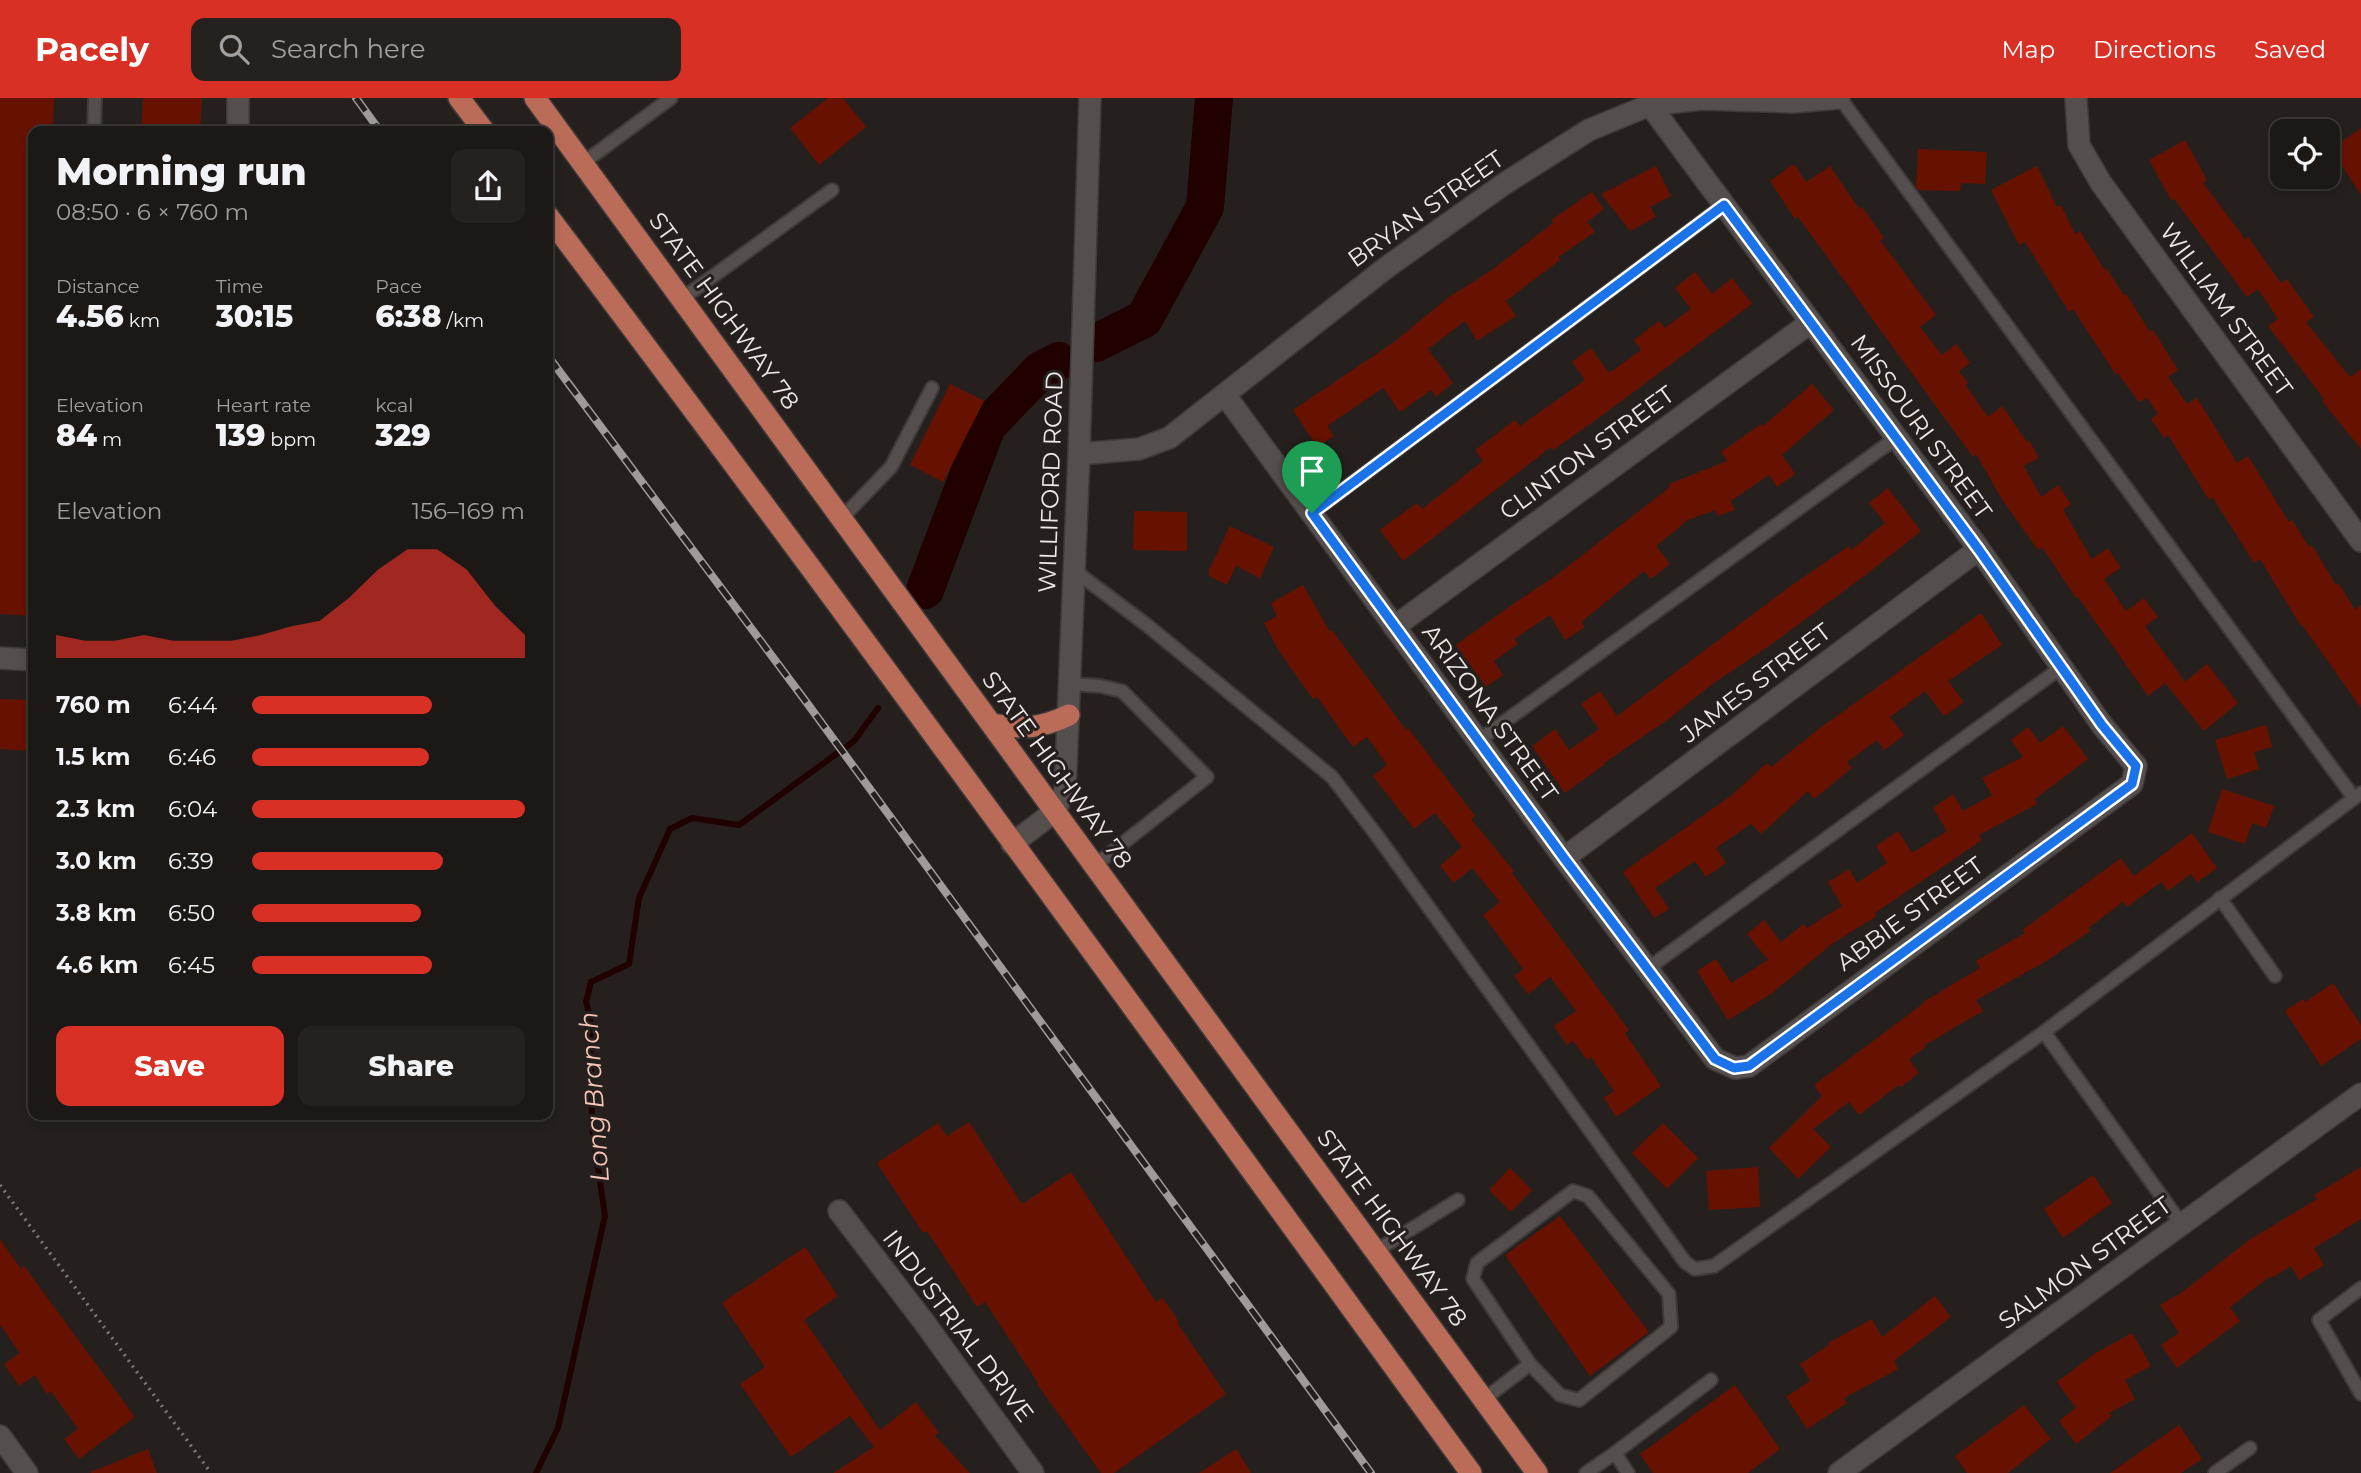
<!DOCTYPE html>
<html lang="en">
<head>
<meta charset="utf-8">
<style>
	:root { --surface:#1c1816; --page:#25211f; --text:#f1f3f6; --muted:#a0a0a1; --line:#3a3735; --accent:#d93025 }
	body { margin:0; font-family:Montserrat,sans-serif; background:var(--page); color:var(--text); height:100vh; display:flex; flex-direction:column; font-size:26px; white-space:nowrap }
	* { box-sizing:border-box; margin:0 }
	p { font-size:23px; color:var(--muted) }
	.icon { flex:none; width:38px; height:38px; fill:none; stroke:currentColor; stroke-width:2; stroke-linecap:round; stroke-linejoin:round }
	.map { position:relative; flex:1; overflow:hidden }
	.sheet { position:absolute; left:28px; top:28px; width:525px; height:994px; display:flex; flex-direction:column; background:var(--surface); border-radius:14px; box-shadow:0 4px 10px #0003,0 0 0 2px var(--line) }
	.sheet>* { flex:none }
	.buttons { position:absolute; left:2270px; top:21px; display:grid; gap:14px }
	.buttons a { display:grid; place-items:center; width:70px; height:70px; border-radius:14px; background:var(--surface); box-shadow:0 4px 10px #0003,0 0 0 2px var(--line); font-size:35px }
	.pin { position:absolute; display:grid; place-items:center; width:60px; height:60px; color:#fff; margin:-72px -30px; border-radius:50% 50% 50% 0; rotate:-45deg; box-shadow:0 0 7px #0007 }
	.pin .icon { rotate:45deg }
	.round { display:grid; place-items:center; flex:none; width:74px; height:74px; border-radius:14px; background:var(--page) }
	.summary { display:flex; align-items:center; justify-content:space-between; height:119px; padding:0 28px }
	h1 { font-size:38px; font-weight:800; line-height:52px }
	.figures { display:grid; grid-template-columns:repeat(3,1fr); gap:10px; height:119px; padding:7px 28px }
	.figures div { display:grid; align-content:center }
	.figures b { font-size:30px; font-weight:800 }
	.figures small { font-size:19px; font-weight:400 }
	.figures p { font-size:19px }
	.chart { height:196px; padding:14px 28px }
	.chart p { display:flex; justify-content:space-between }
	.chart svg { width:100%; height:126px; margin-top:7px; fill:var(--accent); opacity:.7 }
	.action { display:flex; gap:14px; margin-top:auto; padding:14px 28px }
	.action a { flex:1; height:80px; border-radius:14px; background:var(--accent); color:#fff; font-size:28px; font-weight:800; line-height:80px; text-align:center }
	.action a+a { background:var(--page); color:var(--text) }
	ul { padding:0 28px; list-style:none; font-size:23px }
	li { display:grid; grid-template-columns:112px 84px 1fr; align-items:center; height:52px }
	li i { height:18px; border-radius:9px; background:var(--accent) }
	header { display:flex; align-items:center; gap:42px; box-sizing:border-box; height:98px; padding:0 35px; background:var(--accent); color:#fff }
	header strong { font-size:33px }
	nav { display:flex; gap:38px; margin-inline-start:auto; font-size:24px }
	.search { width:490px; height:63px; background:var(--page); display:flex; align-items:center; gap:18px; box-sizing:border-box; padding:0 24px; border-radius:14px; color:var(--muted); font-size:26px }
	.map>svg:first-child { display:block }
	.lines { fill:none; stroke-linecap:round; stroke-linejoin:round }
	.stream { stroke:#210000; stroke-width:6 }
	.river { stroke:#210000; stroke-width:38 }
	.building { fill:#671200 }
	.service-casing { stroke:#3f3a39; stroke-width:16 }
	.minor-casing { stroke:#3f3a39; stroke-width:24 }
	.tertiary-casing { stroke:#3f3a39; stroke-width:24 }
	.primary-casing { stroke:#3f3a39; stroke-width:24 }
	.path { stroke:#7d7877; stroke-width:3.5; stroke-dasharray:2 5; stroke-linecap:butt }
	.service { stroke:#544e4c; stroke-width:12 }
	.minor { stroke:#544e4c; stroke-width:21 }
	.tertiary { stroke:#544e4c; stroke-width:21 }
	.primary { stroke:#bb6c58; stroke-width:21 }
	.rail-casing { stroke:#a09b9a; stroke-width:8 }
	.rail { stroke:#25201e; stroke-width:5; stroke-dasharray:16; stroke-linecap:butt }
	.route-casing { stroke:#fff; stroke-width:14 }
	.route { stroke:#1a73e8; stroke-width:9 }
	.labels { text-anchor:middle; stroke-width:6; stroke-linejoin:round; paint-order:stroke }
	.street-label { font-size:24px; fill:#ede9e8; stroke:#25201e }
	.water-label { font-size:26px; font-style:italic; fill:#f7c5b8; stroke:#25201e }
</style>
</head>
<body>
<header>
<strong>Pacely</strong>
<div class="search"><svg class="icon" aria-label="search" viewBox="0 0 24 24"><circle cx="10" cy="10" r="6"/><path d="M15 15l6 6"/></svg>Search here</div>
<nav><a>Map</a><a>Directions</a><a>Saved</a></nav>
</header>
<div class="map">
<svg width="2361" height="1375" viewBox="0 0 2361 1375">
	<rect width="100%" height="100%" fill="#25201e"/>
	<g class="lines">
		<!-- stream -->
		<path class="stream" d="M 536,1375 L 558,1330 L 605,1118 L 592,1029 L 590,919 L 586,904 L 591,884 L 629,866 L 639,800 L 670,731 L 692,720 L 739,727 L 854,643 L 878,610"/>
		<!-- river -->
		<path class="river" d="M 1096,245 L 1144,221 L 1205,109 L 1214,0
			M 925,492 L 987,328 L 1041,272 L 1059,263"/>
	</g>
	<!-- building -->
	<path class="building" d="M 0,0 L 54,0 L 53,33 L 33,33 L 33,281 L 30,281 L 29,315 L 33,315 L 33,518 L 0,516 Z
		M 143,0 L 202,0 L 200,33 L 141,33 Z
		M 828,0 L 843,0 L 866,29 L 819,67 L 790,30 Z
		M 2361,30 L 2361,97 L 2331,51 Z
		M 2185,42 L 2207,82 L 2203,85 L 2245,141 L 2248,139 L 2281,185 L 2287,181 L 2314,219 L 2306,224 L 2350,279 L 2361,271 L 2361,351 L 2322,303 L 2324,301 L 2268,228 L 2278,221 L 2258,191 L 2247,199 L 2174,101 L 2171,102 L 2149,62 Z
		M 1918,51 L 1987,54 L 1985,86 L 1961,85 L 1960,93 L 1918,92 L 1916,89 Z
		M 1794,66 L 1806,84 L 1830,68 L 1859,111 L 1862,109 L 1884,140 L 1880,142 L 1936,217 L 1920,229 L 1942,257 L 1956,246 L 1970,265 L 1959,273 L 1968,285 L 1965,287 L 1988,319 L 2002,308 L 2027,344 L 2029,342 L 2039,360 L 2024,368 L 2041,399 L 2058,387 L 2071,406 L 2063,412 L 2092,461 L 2108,450 L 2121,470 L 2104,481 L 2126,513 L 2144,500 L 2158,519 L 2145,528 L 2185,584 L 2207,566 L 2238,605 L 2204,633 L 2165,585 L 2148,598 L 2078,499 L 2076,500 L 2042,449 L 2038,452 L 2003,403 L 1976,356 L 1973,359 L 1798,119 L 1795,121 L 1770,83 Z
		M 1656,68 L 1671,98 L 1650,109 L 1656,119 L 1630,133 L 1601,96 Z
		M 2037,68 L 2057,109 L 2061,107 L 2075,136 L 2080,133 L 2104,171 L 2106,170 L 2124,197 L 2126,196 L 2150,234 L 2153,232 L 2178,272 L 2168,279 L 2187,306 L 2197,300 L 2237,365 L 2248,358 L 2289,424 L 2292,422 L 2309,449 L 2312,447 L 2336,487 L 2338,485 L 2355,512 L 2361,507 L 2361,610 L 2302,527 L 2301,528 L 2260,461 L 2254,465 L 2213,400 L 2209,402 L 2168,337 L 2164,340 L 2151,321 L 2158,316 L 2147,300 L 2139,304 L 2118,275 L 2116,277 L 2073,211 L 2069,214 L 2025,144 L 2019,147 L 1991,92 Z
		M 1592,94 L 1604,111 L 1587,124 L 1595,134 L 1558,159 L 1560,162 L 1506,203 L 1516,218 L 1477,243 L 1465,223 L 1428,251 L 1453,285 L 1436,299 L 1431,292 L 1400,314 L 1383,290 L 1327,328 L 1334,338 L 1317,349 L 1293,312 L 1394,244 L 1449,199 L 1493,171 L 1553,125 L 1551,122 Z
		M 1695,174 L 1712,196 L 1732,180 L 1752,206 L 1600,319 L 1553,352 L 1551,349 L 1403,463 L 1380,432 L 1417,405 L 1422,411 L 1483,363 L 1475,352 L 1515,322 L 1520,328 L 1585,282 L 1572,264 L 1591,250 L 1609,275 L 1641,252 L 1634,242 L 1659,223 L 1665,230 L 1691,211 L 1675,190 Z
		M 950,286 L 984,303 L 943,384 L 910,367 Z
		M 1812,286 L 1834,312 L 1782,357 L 1795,376 L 1777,389 L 1769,377 L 1731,403 L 1735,412 L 1718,418 L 1715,412 L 1688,422 L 1656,448 L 1670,466 L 1651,481 L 1644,473 L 1581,524 L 1585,529 L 1565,542 L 1550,517 L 1514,541 L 1518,546 L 1494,563 L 1503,577 L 1486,589 L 1456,547 L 1510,508 L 1558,476 L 1670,389 L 1669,386 L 1727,363 L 1721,354 L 1761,326 L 1763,328 Z
		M 1888,390 L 1921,433 L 1867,476 L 1772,546 L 1711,587 L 1670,620 L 1604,665 L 1605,666 L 1565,695 L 1532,648 L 1555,631 L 1569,652 L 1599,631 L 1581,606 L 1600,593 L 1617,618 L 1795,485 L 1849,448 L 1851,452 L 1885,425 L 1869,405 Z
		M 1134,413 L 1187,414 L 1187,453 L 1133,452 Z
		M 1230,428 L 1274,449 L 1260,480 L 1236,468 L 1227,487 L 1209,478 L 1209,472 Z
		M 1303,487 L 1330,534 L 1332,532 L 1406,632 L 1408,630 L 1475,718 L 1471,721 L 1514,773 L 1512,775 L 1629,932 L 1625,935 L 1661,988 L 1616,1019 L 1604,1000 L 1614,993 L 1591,959 L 1587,962 L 1573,943 L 1567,947 L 1554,928 L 1576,913 L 1550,879 L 1528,896 L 1514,878 L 1523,871 L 1483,817 L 1500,804 L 1472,770 L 1454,785 L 1440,768 L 1462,749 L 1435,715 L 1414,731 L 1373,678 L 1387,667 L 1367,639 L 1353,649 L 1317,599 L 1313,601 L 1279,553 L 1264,525 L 1277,518 L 1271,505 Z
		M 1981,515 L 2002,547 L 1948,583 L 1964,604 L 1944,618 L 1925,593 L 1890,619 L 1904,637 L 1884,652 L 1877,642 L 1847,664 L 1852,670 L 1814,701 L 1808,693 L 1761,736 L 1751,726 L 1716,750 L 1726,765 L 1706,779 L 1695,763 L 1655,790 L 1669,811 L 1654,820 L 1623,774 L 1732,697 L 1767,665 L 1771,669 L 1820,630 Z
		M 0,601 L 33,602 L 33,653 L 0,651 Z
		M 2266,627 L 2272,649 L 2254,654 L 2259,671 L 2227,681 L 2215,642 Z
		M 2063,628 L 2088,661 L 2035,701 L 2037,706 L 1979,737 L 1982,742 L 1875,815 L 1877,818 L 1833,845 L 1771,896 L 1728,922 L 1697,873 L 1716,861 L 1731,885 L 1768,862 L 1747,836 L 1764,822 L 1781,844 L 1804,826 L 1807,830 L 1842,808 L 1828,784 L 1849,771 L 1857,785 L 1887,765 L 1876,748 L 1898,733 L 1912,755 L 1947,733 L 1933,710 L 1953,696 L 1963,713 L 1992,697 L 1982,680 L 2023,659 L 2011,642 L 2028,629 L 2040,645 Z
		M 2222,691 L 2274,708 L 2266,730 L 2252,725 L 2245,746 L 2208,734 Z
		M 2192,735 L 2217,770 L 2197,784 L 2191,776 L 2168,793 L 2161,784 L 2127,809 L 2123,804 L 2088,830 L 2090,833 L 2045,864 L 1976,902 L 1983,913 L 1925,947 L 1926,949 L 1909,961 L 1919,975 L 1901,989 L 1899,987 L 1859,1017 L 1849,1004 L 1813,1031 L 1831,1049 L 1798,1081 L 1769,1050 L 1822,998 L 1814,987 L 1924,905 L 1923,904 L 1980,870 L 1976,863 L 2025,835 L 2022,832 L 2121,760 L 2134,778 Z
		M 2333,885 L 2361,927 L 2361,941 L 2321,968 L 2285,913 L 2303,901 L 2305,904 Z
		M 969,1024 L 1022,1106 L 1071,1074 L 1156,1204 L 1163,1200 L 1179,1224 L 1177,1225 L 1226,1296 L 1114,1375 L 1101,1375 L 1037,1286 L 1038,1285 L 985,1204 L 977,1209 L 927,1133 L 923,1135 L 877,1065 L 938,1025 L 947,1038 Z
		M 1663,1025 L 1698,1060 L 1667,1091 L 1632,1055 Z
		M 1758,1069 L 1760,1109 L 1709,1112 L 1706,1073 Z
		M 2361,1069 L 2361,1121 L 2314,1150 L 2324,1167 L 2299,1182 L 2291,1168 L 2272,1180 L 2271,1178 L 2230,1209 L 2240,1223 L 2177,1270 L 2161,1247 L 2179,1235 L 2160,1207 L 2181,1195 L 2249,1142 L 2317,1101 L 2314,1097 Z
		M 1510,1070 L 1532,1092 L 1511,1114 L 1489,1092 Z
		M 2093,1077 L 2112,1105 L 2063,1140 L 2044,1111 Z
		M 1560,1118 L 1649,1234 L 1590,1278 L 1505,1157 Z
		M 0,1141 L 21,1171 L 24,1168 L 135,1319 L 79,1361 L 64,1341 L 78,1331 L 51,1293 L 47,1296 L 35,1277 L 19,1288 L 4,1266 L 20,1255 L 0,1227 Z
		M 805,1149 L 838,1198 L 804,1222 L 880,1332 L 916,1304 L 939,1335 L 935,1338 L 970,1375 L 833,1375 L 874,1349 L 850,1318 L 791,1359 L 740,1286 L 765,1269 L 722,1205 Z
		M 1935,1198 L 1951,1219 L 1894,1263 L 1898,1271 L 1844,1300 L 1847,1305 L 1807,1331 L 1786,1299 L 1810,1283 L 1800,1266 L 1829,1247 L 1828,1245 L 1872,1221 L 1882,1239 Z
		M 2132,1235 L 2151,1268 L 2125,1282 L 2135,1301 L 2109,1315 L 2112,1318 L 2076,1346 L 2059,1323 L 2076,1310 L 2057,1284 L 2094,1256 Z
		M 1735,1287 L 1780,1351 L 1748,1375 L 1653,1375 L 1640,1356 Z
		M 2024,1307 L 2051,1341 L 2008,1375 L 1967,1375 L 1955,1358 Z
		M 2179,1327 L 2202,1361 L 2181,1375 L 2110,1375 Z
		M 148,1351 L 157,1375 L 91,1375 L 91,1374 Z
		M 1236,1351 L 1251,1375 L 1199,1375 Z"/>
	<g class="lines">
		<!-- service casing -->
		<g class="service-casing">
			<path id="service" d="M 1840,0 L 2354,700
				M 94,33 L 95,0
				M 583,65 L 671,0
				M 683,200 L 832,92
				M 1312,415 L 1724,107
				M 842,420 L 891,369 L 932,290
				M 1075,473 L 1148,528 L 1332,679 L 1375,735 L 1685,1164 L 1695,1171 L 1714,1168 L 2044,934 L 2361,695
				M 1071,586 L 1100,588 L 1122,593 L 1207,679 L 1094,768
				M 1478,643 L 1896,340
				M 2220,800 L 2275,878
				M 1647,871 L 2062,569
				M 2044,934 L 2182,1127
				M 1376,1153 L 1458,1102
				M 2361,1190 L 2319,1222 L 2361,1296
				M 1483,1302 L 1530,1266 L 1473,1181 L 1477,1165 L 1573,1093 L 1588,1098 L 1669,1196 L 1671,1229 L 1579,1302 L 1560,1297 L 1530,1266
				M 1615,1355 L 1711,1282
				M 1586,1375 L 1615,1355 L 1628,1375
				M 2215,1375 L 2250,1350"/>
		</g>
		<!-- minor casing -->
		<g class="minor-casing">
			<path id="minor" d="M 2076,1 L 2079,47 L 2101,85 L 2361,443
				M 238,33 L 238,0
				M 1225,297 L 1564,760 L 1715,961 L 1735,970 L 1749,968 L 2132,686 L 2136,668 L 2102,627 L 1979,451 L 1650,7
				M 1079,356 L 1139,351 L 1169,340 L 1387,169 L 1504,86 L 1589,32 L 1650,7 L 1702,1 L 1793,4 L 1839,0
				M 1394,529 L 1811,224
				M 0,560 L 33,562
				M 1564,760 L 1979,451
				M 839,1113 L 924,1224 L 1033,1375
				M 0,1338 L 27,1375"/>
		</g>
		<!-- tertiary casing -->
		<g class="tertiary-casing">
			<path id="tertiary" d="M 1012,746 L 1054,714 L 1065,693 L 1079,356 L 1090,0
				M 1839,1375 L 2361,996"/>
		</g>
		<!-- primary casing -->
		<g class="primary-casing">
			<path id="primary" d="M 459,0 L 484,33
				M 535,0 L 1537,1375
				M 548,118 C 861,533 1166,954 1471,1375
				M 992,626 C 1023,631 1040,631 1069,617"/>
		</g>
		<!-- path -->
		<path class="path" d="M 0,1087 L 211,1375"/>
		<!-- service -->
		<use href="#service" class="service"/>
		<!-- minor -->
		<use href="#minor" class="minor"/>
		<!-- tertiary -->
		<use href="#tertiary" class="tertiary"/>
		<!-- primary -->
		<use href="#primary" class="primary"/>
		<!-- rail casing -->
		<g class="rail-casing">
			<path id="rail" d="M 356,0 L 380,33
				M 548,258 L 807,605 L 1371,1375"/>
		</g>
		<!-- rail -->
		<use href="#rail" class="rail"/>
	</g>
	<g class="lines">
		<!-- route casing -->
		<g class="route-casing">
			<path id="route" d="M 1724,107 L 1979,452 L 2102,627 L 2136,668 L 2132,686 L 1749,968 L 1734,970 L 1715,961 L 1564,760 L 1312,415 Z"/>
		</g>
		<!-- route -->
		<use href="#route" class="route"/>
	</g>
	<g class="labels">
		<!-- street labels -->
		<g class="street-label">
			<text transform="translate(1426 111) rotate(-35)" y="8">BRYAN STREET</text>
			<text transform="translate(2226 212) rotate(54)" y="8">WILLIAM STREET</text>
			<text transform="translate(724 213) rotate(54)" y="8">STATE HIGHWAY 78</text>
			<text transform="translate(1921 329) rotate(54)" y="8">MISSOURI STREET</text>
			<text transform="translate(1587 355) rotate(-36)" y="8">CLINTON STREET</text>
			<text transform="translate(1051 384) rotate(-88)" y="8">WILLIFORD ROAD</text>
			<text transform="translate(1756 585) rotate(-37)" y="8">JAMES STREET</text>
			<text transform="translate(1490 615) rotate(54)" y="8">ARIZONA STREET</text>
			<text transform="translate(1057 672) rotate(54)" y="8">STATE HIGHWAY 78</text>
			<text transform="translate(1910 816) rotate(-36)" y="8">ABBIE STREET</text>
			<text transform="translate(1392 1130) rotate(54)" y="8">STATE HIGHWAY 78</text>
			<text transform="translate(2085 1165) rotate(-36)" y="8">SALMON STREET</text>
			<text transform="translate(958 1228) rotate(53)" y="8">INDUSTRIAL DRIVE</text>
		</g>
		<!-- water labels -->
		<g class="water-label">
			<text transform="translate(594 999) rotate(-94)" y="9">Long Branch</text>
		</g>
	</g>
</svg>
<div class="buttons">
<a><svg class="icon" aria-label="locate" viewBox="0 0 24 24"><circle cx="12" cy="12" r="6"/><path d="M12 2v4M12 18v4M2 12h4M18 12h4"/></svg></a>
</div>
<div class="pin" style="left:1312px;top:415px;background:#1e9e55"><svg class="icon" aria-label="arrive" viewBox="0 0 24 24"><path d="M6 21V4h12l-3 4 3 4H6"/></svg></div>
<section class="sheet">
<div class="summary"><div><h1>Morning run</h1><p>08:50 · 6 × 760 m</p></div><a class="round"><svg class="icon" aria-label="share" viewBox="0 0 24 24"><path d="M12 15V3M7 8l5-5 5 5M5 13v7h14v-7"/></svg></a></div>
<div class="figures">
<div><p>Distance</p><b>4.56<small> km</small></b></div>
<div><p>Time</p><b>30:15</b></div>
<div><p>Pace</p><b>6:38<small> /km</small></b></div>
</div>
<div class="figures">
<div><p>Elevation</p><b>84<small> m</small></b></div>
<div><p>Heart rate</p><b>139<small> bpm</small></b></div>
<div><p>kcal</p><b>329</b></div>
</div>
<div class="chart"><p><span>Elevation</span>156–169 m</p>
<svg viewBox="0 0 160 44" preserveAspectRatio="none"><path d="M0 44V36L10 38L20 38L30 36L40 38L50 38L60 38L70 36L80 33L90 31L100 23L110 13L120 6L130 6L140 13L150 26L160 36V44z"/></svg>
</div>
<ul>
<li><b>760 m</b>6:44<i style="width:66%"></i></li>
<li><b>1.5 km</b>6:46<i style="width:65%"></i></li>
<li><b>2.3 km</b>6:04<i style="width:100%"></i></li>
<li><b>3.0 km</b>6:39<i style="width:70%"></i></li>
<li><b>3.8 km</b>6:50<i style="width:62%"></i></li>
<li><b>4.6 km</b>6:45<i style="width:66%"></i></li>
</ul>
<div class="action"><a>Save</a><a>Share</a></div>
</section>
</div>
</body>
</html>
